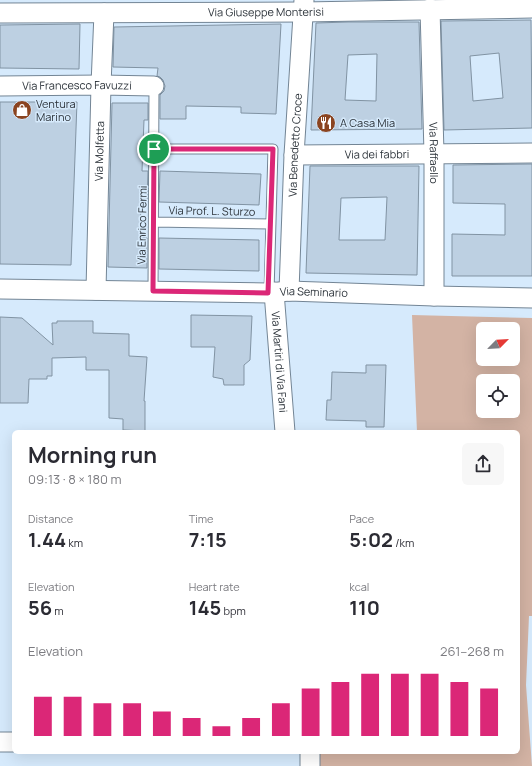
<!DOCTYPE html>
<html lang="en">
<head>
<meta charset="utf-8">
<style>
	:root { --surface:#fff; --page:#f7f7f7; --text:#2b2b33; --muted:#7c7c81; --accent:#db2777 }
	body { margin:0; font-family:Manrope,sans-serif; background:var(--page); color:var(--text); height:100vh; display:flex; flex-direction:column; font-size:15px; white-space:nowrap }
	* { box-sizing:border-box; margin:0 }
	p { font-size:13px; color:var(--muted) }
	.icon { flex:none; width:22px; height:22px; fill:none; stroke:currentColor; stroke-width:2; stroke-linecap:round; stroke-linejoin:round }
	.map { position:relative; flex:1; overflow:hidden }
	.drawer { position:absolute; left:12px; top:430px; width:508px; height:324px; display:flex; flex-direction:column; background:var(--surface); border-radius:6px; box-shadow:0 4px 16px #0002 }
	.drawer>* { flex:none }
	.needle { width:26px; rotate:66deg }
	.fabs { position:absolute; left:476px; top:322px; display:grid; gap:8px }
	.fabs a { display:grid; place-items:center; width:44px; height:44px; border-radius:6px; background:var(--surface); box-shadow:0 4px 16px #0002; font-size:20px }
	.pin { position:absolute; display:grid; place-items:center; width:34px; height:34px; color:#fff; margin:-17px; border:2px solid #fff; border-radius:50%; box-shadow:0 1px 4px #0007 }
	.round { display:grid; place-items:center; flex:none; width:42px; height:42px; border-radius:6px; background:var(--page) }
	.summary { display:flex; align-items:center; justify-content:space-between; height:68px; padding:0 16px }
	h1 { font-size:22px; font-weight:700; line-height:30px }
	.figures { display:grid; grid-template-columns:repeat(3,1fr); gap:6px; height:68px; padding:4px 16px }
	.figures div { display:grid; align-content:center }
	.figures b { font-size:20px; font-weight:700 }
	.figures small { font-size:11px; font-weight:400 }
	.figures p { font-size:11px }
	.chart { height:112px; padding:8px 16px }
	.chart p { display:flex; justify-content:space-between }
	.chart svg { width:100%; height:72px; margin-top:4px; stroke:var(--accent); stroke-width:6 }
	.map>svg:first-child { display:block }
	.green { fill:#d3b3a4; fill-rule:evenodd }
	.building { fill:#bdd0e2; stroke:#8193a3; fill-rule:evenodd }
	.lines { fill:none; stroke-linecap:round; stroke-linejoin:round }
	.service-casing { stroke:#738595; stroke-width:11 }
	.minor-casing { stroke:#738595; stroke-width:21 }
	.service { stroke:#fff; stroke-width:9 }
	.minor { stroke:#fff; stroke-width:19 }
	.route-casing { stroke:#fff; stroke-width:8 }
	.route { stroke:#db2777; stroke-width:5 }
	.labels { text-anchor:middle; stroke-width:3; stroke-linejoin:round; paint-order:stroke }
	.street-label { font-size:11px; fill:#2d343b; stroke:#d6eafc }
	.poi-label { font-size:11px; fill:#2d343b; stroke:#d6eafc; text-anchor:start }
</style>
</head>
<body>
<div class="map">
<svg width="532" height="766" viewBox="0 0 532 766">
	<rect width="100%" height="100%" fill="#d6eafc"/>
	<!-- green -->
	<path class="green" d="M 412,315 L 532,318 L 532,616 L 529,616 L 526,685 L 532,766 L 310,766 L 310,752 L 518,752 L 518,432 L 417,432 ZM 483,329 L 513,329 L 513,359 L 483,359 ZM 483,381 L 513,381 L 513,411 L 483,411 Z"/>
	<!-- building -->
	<path class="building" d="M 531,20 L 532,128 L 444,130 L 441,21 ZM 499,53 L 503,98 L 473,101 L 470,56 Z
		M 348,22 L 419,22 L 422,129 L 311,130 L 316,23 ZM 377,54 L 376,101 L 345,100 L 348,55 Z
		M 80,24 L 79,69 L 0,68 L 0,25 Z
		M 281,24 L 276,114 L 241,113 L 241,107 L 186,106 L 186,119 L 160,119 L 160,95 L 164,91 L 165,86 L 163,80 L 160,77 L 157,76 L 158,68 L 113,67 L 114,27 Z
		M 0,102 L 77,102 L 71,265 L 0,264 Z
		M 112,103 L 148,103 L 148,120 L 144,120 L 142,171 L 148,171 L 147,202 L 141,202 L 140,237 L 147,238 L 147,268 L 108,267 Z
		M 532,164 L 532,276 L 452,276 L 452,234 L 505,235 L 505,204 L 453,203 L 453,165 Z
		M 310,166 L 419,166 L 417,275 L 306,273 ZM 387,197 L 385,240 L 339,240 L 341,198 Z
		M 160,171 L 261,174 L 259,205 L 159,202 Z
		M 159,238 L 259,240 L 259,271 L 159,269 Z
		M 191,315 L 252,316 L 250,360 L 244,365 L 244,385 L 224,385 L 223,379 L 213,377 L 215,347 L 191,347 Z
		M 0,317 L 22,318 L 53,345 L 52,323 L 57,323 L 57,321 L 93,321 L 93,333 L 129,334 L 129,356 L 147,357 L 144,401 L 145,401 L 145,431 L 123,430 L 123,419 L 109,418 L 109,370 L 86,370 L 86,357 L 52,358 L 52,376 L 47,376 L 47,379 L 29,379 L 28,403 L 0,403 Z
		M 366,365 L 386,365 L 384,427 L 366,427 L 366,421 L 326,420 L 327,400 L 331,400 L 332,372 L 366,373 Z"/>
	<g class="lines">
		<!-- service casing -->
		<g class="service-casing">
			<path id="service" d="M 154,149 L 273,149 L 269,293
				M 154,222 L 271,224
				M 153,291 L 154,86"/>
		</g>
		<!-- minor casing -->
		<g class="minor-casing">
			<g id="minor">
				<path id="s1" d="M 430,9 L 434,153 L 434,296"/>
				<path id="s2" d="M 0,13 L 303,12 L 532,8"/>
				<path id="s3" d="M 0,86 L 101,85 L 154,86"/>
				<path id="s4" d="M 294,155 L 532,153"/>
				<path id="s5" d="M 0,289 L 269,293 L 289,291 L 434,296 L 532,298"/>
				<path id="s6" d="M 96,290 L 101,85 L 104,13"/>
				<path id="s7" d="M 289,291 L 294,155 L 304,0"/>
				<path id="s8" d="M 274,292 L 285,432"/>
				<path d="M 0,742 L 14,742"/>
				<path d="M 310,752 L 310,766"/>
			</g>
		</g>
		<!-- service -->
		<use href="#service" class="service"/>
		<!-- minor -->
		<use href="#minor" class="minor"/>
	</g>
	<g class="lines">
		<!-- route casing -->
		<g class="route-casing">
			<path id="route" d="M 154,149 L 273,149 L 268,293 L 153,291 Z"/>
		</g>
		<!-- route -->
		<use href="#route" class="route"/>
	</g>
	<!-- icons -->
	<defs>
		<g id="shop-disc" transform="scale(1)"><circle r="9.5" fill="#8b4420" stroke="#d6eafc"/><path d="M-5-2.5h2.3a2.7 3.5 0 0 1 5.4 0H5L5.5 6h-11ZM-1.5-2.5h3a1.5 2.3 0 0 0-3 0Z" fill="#fff"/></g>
		<g id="restaurant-disc" transform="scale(1)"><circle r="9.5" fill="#8b4420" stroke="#d6eafc"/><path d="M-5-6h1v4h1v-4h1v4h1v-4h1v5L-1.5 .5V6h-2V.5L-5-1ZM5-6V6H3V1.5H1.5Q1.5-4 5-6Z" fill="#fff"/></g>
	</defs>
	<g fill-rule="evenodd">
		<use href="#shop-disc" x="22" y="110"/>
		<use href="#restaurant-disc" x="326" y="123"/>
	</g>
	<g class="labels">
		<!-- street labels -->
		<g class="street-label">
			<text dy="4" stroke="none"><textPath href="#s2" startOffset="266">Via Giuseppe Monterisi</textPath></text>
			<text dy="4" stroke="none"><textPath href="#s3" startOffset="77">Via Francesco Favuzzi</textPath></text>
			<text dy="4" stroke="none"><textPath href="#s7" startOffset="146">Via Benedetto Croce</textPath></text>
			<text dy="4" stroke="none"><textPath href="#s6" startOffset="139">Via Molfetta</textPath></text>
			<text dy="4" stroke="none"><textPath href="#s1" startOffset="144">Via Raffaello</textPath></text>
			<text dy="4" stroke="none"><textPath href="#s4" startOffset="83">Via dei fabbri</textPath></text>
			<text transform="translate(212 211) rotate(1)" y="4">Via Prof. L. Sturzo</text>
			<text transform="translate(142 225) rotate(-89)" y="4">Via Enrico Fermi</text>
			<text dy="4" stroke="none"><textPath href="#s5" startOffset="314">Via Seminario</textPath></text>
			<text dy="4" stroke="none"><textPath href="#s8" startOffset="70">Via Martiri di Via Fani</textPath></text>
		</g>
		<!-- poi labels -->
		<g class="poi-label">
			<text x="36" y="108">Ventura<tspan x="36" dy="13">Marino</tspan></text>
			<text x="340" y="127">A Casa Mia</text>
		</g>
	</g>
</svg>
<div class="fabs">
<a><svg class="needle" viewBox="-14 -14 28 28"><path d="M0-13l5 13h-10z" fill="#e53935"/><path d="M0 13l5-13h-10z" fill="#7c7c81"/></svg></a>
<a><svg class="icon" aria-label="locate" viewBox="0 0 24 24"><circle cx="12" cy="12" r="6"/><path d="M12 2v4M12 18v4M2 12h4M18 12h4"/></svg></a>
</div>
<div class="pin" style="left:154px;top:149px;background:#1e9e55"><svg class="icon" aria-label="arrive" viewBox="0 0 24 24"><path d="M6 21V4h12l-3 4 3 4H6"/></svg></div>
<section class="drawer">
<div class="summary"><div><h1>Morning run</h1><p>09:13 · 8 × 180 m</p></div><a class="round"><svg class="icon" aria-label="share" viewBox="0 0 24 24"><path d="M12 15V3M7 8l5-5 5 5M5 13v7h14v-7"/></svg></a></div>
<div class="figures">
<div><p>Distance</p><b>1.44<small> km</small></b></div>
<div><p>Time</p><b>7:15</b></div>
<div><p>Pace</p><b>5:02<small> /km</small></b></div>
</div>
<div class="figures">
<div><p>Elevation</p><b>56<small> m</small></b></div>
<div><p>Heart rate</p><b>145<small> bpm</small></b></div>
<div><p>kcal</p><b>110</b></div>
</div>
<div class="chart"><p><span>Elevation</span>261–268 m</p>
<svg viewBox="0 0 160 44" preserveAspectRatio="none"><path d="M5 44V20M15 44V20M25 44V24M35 44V24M45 44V29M55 44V33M65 44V38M75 44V33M85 44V24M95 44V15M105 44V11M115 44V6M125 44V6M135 44V6M145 44V11M155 44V15"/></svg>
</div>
</section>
</div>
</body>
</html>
